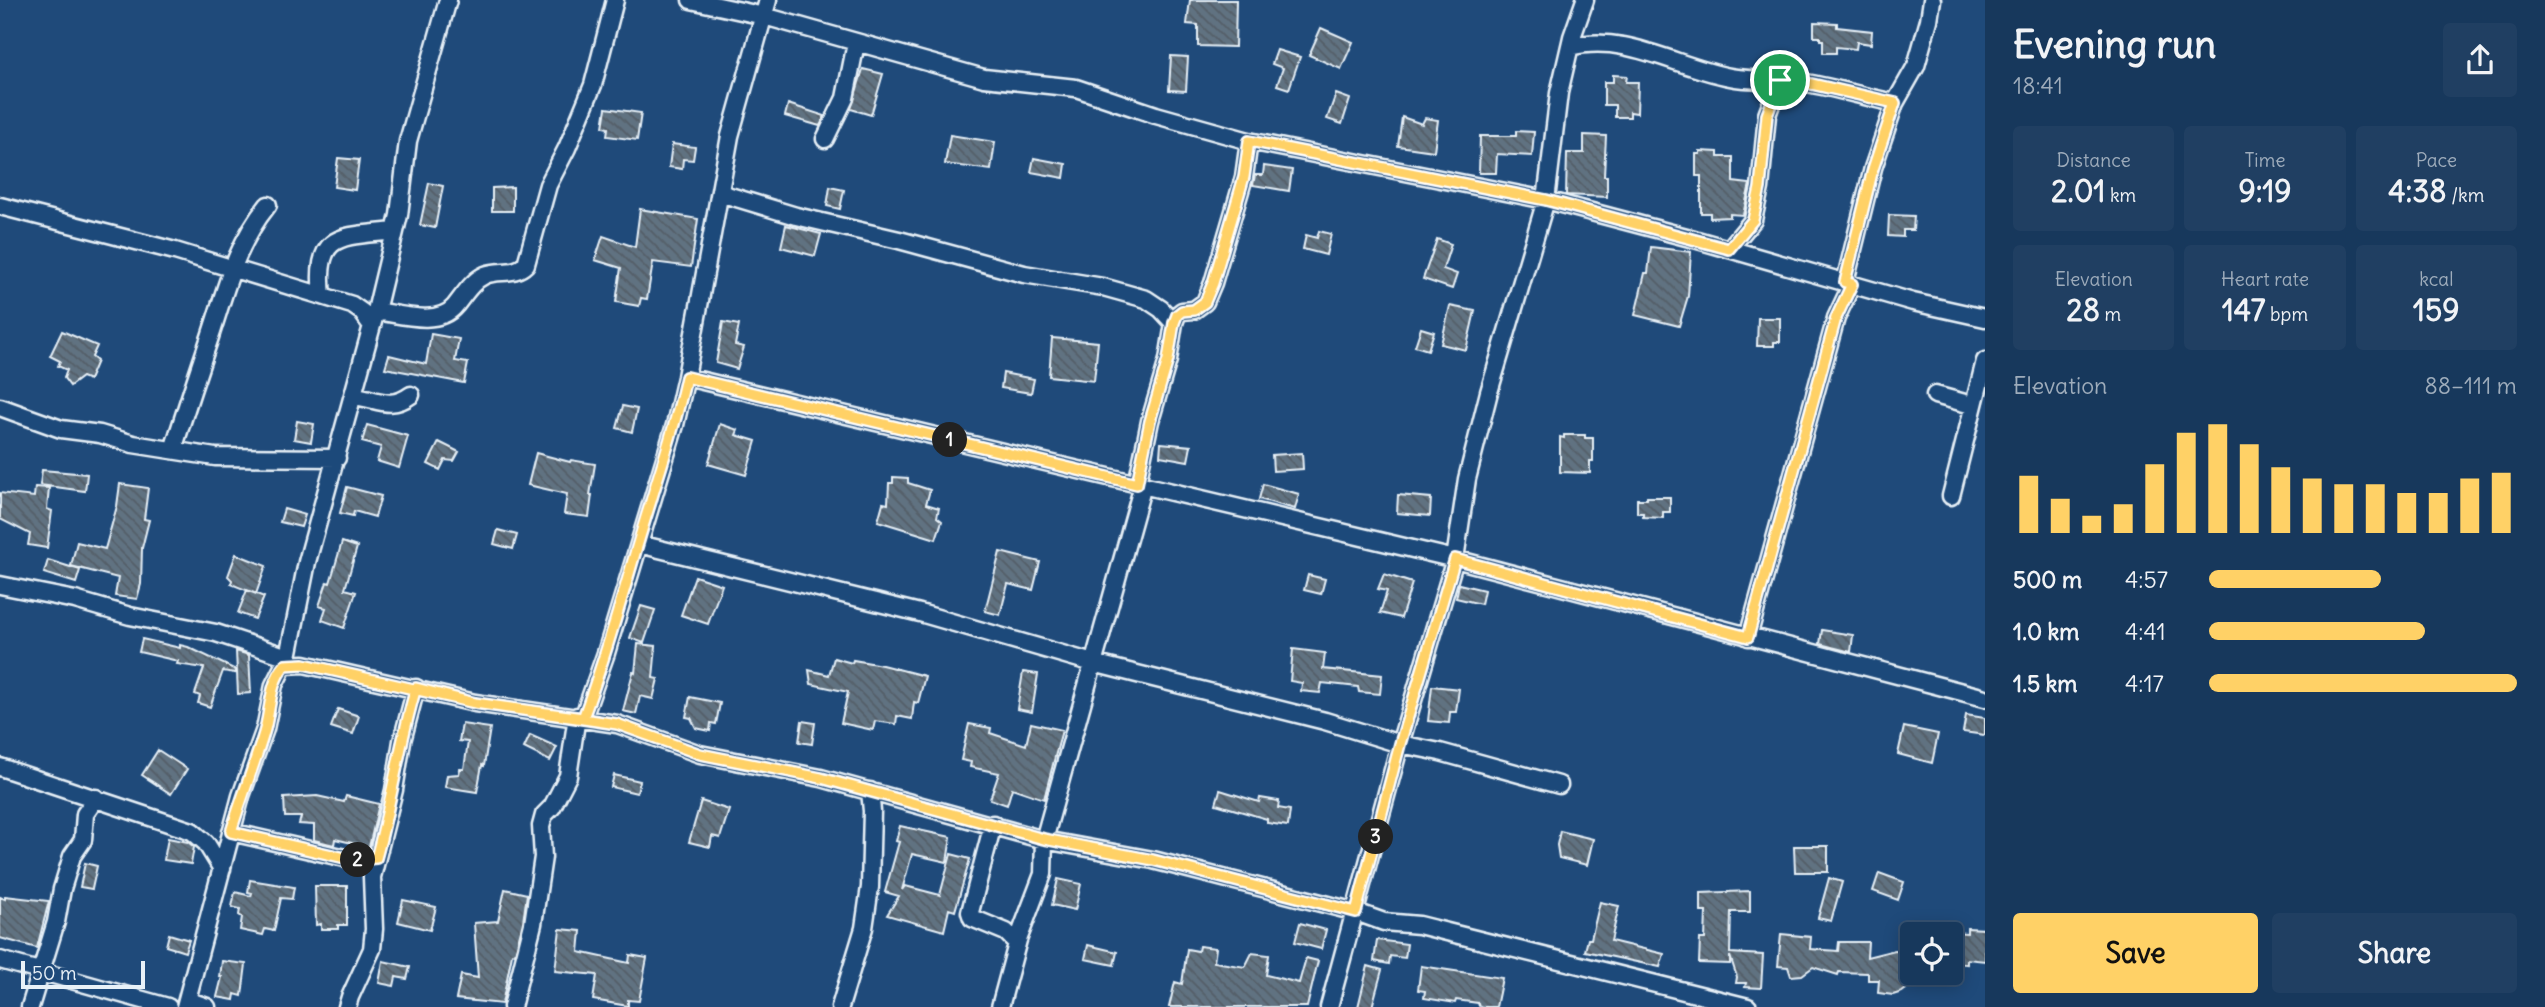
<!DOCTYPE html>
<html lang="en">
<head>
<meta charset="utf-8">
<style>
	:root { --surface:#17385c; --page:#203f62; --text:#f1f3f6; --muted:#9eacbb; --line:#365272; --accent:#ffd166 }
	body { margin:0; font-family:Delius,sans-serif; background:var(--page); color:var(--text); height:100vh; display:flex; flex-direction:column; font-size:26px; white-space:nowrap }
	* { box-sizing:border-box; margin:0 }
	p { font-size:23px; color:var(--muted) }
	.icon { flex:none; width:38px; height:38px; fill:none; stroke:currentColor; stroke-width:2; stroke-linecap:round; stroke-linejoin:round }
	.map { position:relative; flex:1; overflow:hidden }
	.sheet { display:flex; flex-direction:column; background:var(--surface); width:560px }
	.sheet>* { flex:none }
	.buttons { position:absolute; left:1900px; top:922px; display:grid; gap:14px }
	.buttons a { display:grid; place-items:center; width:63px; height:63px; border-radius:7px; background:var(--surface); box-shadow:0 4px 18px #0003,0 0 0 2px var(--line); font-size:35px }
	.scale { position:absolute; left:21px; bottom:18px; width:124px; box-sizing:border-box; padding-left:7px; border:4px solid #e8f1f8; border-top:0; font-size:19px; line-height:24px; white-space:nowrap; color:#e8f1f8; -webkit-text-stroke:5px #1f4a7a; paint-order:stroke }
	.pin { position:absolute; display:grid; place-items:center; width:60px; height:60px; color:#fff; margin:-30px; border:4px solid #fff; border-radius:50%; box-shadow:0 2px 7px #0007 }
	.km { position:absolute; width:35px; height:35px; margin:-18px; border-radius:50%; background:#222; color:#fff; font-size:19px; line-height:35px; text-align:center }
	.round { display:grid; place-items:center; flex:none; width:74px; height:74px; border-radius:7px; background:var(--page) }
	.headline { display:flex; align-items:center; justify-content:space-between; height:119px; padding:0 28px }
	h1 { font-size:38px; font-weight:700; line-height:52px }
	.figures { display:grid; grid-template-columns:repeat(3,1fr); gap:10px; height:119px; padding:7px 28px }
	.figures div { display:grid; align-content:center; border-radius:7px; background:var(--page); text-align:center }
	.figures b { font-size:30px; font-weight:700 }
	.figures small { font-size:19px; font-weight:400 }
	.figures p { font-size:19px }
	.chart { height:196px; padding:14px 28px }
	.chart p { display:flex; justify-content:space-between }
	.chart svg { width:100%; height:126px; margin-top:7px; stroke:var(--accent); stroke-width:6 }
	.cta { display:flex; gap:14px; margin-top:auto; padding:14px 28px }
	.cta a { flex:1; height:80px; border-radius:7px; background:var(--accent); color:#111; font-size:28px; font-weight:700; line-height:80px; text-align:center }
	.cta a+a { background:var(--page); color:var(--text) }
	ul { padding:0 28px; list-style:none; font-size:23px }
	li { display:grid; grid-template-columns:112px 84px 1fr; align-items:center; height:52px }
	li i { height:18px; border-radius:9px; background:var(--accent) }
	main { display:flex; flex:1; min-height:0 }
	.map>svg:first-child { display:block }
	.building { fill:url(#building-back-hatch); stroke:#e8f1f8; stroke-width:2 }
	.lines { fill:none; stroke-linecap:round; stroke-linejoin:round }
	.minor-casing { stroke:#e8f1f8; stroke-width:21 }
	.minor { stroke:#1f4a7a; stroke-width:16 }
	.route-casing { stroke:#fff; stroke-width:14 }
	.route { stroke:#ffd166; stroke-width:9 }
</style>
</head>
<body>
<main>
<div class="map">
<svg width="1985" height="1007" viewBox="0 0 1985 1007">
	<defs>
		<pattern id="building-back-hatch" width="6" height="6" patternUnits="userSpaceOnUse" patternTransform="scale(1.75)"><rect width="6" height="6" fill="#607281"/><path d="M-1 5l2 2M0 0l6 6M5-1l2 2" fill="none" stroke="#535d66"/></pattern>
	</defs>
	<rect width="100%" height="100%" fill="#1f4a7a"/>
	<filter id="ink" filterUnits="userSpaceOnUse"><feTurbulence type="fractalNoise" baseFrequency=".0143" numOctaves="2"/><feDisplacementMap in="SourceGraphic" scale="14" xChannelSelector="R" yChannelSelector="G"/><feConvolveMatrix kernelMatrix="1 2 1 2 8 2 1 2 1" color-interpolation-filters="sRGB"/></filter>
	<g filter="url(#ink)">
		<!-- building -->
		<path class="building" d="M 1190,0 L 1236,0 L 1235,47 L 1198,46 L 1198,25 L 1187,24 Z
			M 1814,22 L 1837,23 L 1837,27 L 1872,31 L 1871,44 L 1857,42 L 1856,49 L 1836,47 L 1836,53 L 1823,53 L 1823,40 L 1820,40 L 1820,37 L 1814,37 Z
			M 1321,28 L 1353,42 L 1341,69 L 1309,55 Z
			M 1277,50 L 1300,57 L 1289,89 L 1277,85 L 1283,68 L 1272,64 Z
			M 1171,56 L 1188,57 L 1186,91 L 1169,90 Z
			M 863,69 L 883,74 L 871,115 L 851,109 Z
			M 1613,75 L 1627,76 L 1626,82 L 1638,82 L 1637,113 L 1630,112 L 1630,117 L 1615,117 L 1615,105 L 1604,105 L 1604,82 L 1613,82 Z
			M 1336,94 L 1350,99 L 1342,124 L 1327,119 Z
			M 788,104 L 825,116 L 820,126 L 785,116 Z
			M 606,108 L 641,113 L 637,140 L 607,136 L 608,128 L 603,127 Z
			M 1402,117 L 1422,124 L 1425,118 L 1438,120 L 1434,151 L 1398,146 Z
			M 1516,131 L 1534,132 L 1532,156 L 1497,154 L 1496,173 L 1479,173 L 1480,136 L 1516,136 Z
			M 950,135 L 995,142 L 991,170 L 945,164 Z
			M 1584,135 L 1606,136 L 1604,176 L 1607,176 L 1607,197 L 1566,195 L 1567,153 L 1584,153 Z
			M 672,144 L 695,147 L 693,160 L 683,159 L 682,169 L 669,167 Z
			M 1700,151 L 1718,152 L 1718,157 L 1733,157 L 1733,182 L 1750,184 L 1743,215 L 1730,214 L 1730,217 L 1710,218 L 1710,213 L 1701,213 L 1701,176 L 1696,176 L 1696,154 L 1700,154 Z
			M 338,158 L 359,160 L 355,190 L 334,187 Z
			M 1034,158 L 1066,164 L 1064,178 L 1031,172 Z
			M 1264,166 L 1292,170 L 1289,191 L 1253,185 L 1255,175 L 1263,175 Z
			M 429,183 L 443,186 L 435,228 L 420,225 Z
			M 513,187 L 513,211 L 492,211 L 492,188 Z
			M 830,187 L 844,190 L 840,209 L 827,206 Z
			M 640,209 L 698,219 L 691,267 L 653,262 L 647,299 L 641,298 L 639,306 L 616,302 L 621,268 L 595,260 L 603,236 L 635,247 Z
			M 1889,215 L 1914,216 L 1913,230 L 1903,230 L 1903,237 L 1888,236 Z
			M 786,225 L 821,234 L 815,256 L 781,247 Z
			M 1319,231 L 1331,234 L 1326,255 L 1303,249 L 1306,235 L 1317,238 Z
			M 1437,239 L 1451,244 L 1443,269 L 1457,274 L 1452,289 L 1423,279 Z
			M 1651,247 L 1691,252 L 1688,296 L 1679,326 L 1635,315 L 1645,273 L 1648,273 Z
			M 1450,306 L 1475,311 L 1466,350 L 1441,344 Z
			M 1758,318 L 1780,318 L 1780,342 L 1774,342 L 1774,346 L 1757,346 Z
			M 723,322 L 739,325 L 735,345 L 744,347 L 737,369 L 716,363 Z
			M 1421,328 L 1434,332 L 1428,350 L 1415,346 Z
			M 62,331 L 97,346 L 92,357 L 97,361 L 89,380 L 82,377 L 70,386 L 64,378 L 67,370 L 58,366 L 60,361 L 50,356 Z
			M 431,334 L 459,339 L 455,361 L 468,363 L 464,383 L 385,368 L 389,355 L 426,364 Z
			M 1052,338 L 1098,342 L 1094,381 L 1049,376 Z
			M 1003,373 L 1034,379 L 1031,393 L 1001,388 Z
			M 623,406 L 637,409 L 632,432 L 617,428 Z
			M 297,421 L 314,424 L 311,442 L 294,439 Z
			M 720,424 L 738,430 L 736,435 L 756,441 L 746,475 L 708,464 Z
			M 367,425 L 408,436 L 399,468 L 377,461 L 381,447 L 362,442 Z
			M 1564,435 L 1585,435 L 1585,438 L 1593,438 L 1593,461 L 1590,461 L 1590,473 L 1560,472 L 1560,437 L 1564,438 Z
			M 439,442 L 459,452 L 454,461 L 445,460 L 440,470 L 428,464 Z
			M 1161,443 L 1191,446 L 1188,461 L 1160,456 Z
			M 536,453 L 570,462 L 571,460 L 595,464 L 590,495 L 592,495 L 589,517 L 564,514 L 567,494 L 528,485 Z
			M 1302,453 L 1303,469 L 1273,471 L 1272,455 Z
			M 42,470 L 87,474 L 85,491 L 40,485 Z
			M 893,477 L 908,478 L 908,483 L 930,490 L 926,504 L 939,508 L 937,517 L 942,521 L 936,539 L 878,521 L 883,503 L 888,504 L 889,483 L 893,483 Z
			M 120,484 L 148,488 L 144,519 L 149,520 L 142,548 L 141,584 L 137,599 L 115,596 L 118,578 L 71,566 L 77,542 L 105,549 L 117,506 Z
			M 1263,484 L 1299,494 L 1295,509 L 1259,499 Z
			M 35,487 L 49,488 L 47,509 L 52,511 L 47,548 L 28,545 L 30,534 L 0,519 L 0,493 L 34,497 Z
			M 347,487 L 381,496 L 375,517 L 354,511 L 353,516 L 340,513 Z
			M 1398,495 L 1431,498 L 1430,516 L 1397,513 Z
			M 1647,497 L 1670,497 L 1670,512 L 1663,512 L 1663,518 L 1643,517 L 1643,513 L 1637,513 L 1637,499 L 1647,499 Z
			M 284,509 L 305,515 L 301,527 L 280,522 Z
			M 498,530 L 517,535 L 513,549 L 494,544 Z
			M 342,542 L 357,547 L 345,589 L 356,592 L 344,628 L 322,620 L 326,608 L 319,606 L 327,582 L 330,583 Z
			M 1000,552 L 1040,562 L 1033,590 L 1008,584 L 1000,615 L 985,611 Z
			M 236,554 L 266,566 L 256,594 L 231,584 L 232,580 L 228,576 Z
			M 48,560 L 80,570 L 76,583 L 44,573 Z
			M 1384,574 L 1412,583 L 1401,618 L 1380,613 L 1387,591 L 1378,589 Z
			M 1308,575 L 1325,579 L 1321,594 L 1304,590 Z
			M 695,576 L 722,585 L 708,624 L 681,615 Z
			M 1459,584 L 1484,590 L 1481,604 L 1456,598 Z
			M 247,590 L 264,597 L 255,619 L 238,613 Z
			M 641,606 L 655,610 L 644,643 L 630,638 Z
			M 1822,630 L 1853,635 L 1851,652 L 1820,644 Z
			M 142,639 L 180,648 L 180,645 L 188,647 L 236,670 L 235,673 L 223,671 L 210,707 L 198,703 L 200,696 L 195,694 L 204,668 L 177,664 L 178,661 L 139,652 Z
			M 638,644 L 656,646 L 653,678 L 658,679 L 653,699 L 640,696 L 636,714 L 623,711 L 633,672 L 635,673 Z
			M 1293,649 L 1325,653 L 1323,669 L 1382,675 L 1380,694 L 1359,692 L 1358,687 L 1322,683 L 1320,693 L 1301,691 L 1302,683 L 1290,681 Z
			M 236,651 L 249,655 L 251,693 L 238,694 Z
			M 834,658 L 852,663 L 853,660 L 882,665 L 925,676 L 918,703 L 914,702 L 912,719 L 897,716 L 896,724 L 875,721 L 873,730 L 841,723 L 848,692 L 811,684 L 809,670 L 829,675 Z
			M 1023,672 L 1038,674 L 1032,712 L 1017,709 Z
			M 1432,686 L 1459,689 L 1456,712 L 1450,712 L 1449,723 L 1428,721 Z
			M 690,697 L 720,703 L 716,724 L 711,723 L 710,731 L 696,728 L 691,718 L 686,717 Z
			M 338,709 L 359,716 L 353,734 L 331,727 Z
			M 1966,715 L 1985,718 L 1985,735 L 1963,732 Z
			M 802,721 L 815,723 L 812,744 L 799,742 Z
			M 1031,723 L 1062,730 L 1044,799 L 1012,788 L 1007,805 L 990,799 L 999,773 L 970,767 L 971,762 L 961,760 L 969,724 L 991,728 L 990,733 L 1026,745 Z
			M 462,724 L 490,728 L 484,766 L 482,765 L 477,792 L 445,787 L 447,775 L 459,774 L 460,769 L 464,769 L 468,742 L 459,741 Z
			M 1904,727 L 1938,734 L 1932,763 L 1898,754 Z
			M 530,735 L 557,747 L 550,761 L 524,748 Z
			M 158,750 L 187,769 L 171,794 L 142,775 Z
			M 614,775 L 640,781 L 637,793 L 611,787 Z
			M 1220,790 L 1259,802 L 1260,798 L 1279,801 L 1278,808 L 1290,810 L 1288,826 L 1267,823 L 1267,819 L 1216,804 Z
			M 317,796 L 344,802 L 346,796 L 379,804 L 369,847 L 335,839 L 334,845 L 314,840 L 314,825 L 299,824 L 301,817 L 285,817 L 284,798 Z
			M 701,801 L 729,810 L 720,838 L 712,836 L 710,847 L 689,842 Z
			M 900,826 L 951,837 L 947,862 L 912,854 L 902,890 L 905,886 L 940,895 L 951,854 L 970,859 L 955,911 L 949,909 L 944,931 L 887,915 L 899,896 L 885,892 L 899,842 L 896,841 Z
			M 1560,831 L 1593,839 L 1587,865 L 1559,858 L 1557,845 Z
			M 168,838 L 188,842 L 194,847 L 191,864 L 164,860 Z
			M 1794,846 L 1828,846 L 1828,872 L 1795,872 Z
			M 85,863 L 97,866 L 92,889 L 80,887 Z
			M 1879,873 L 1904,882 L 1898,900 L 1873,891 Z
			M 1829,878 L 1842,882 L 1831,921 L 1818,918 Z
			M 1058,879 L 1081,884 L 1075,910 L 1052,905 Z
			M 250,880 L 294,887 L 292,899 L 281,898 L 274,931 L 265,929 L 263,935 L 240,930 L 242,917 L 239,915 L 240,909 L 232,907 L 235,892 L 251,896 L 252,893 L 248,892 Z
			M 315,886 L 347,886 L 347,925 L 338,925 L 338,929 L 321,929 L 321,924 L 316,925 Z
			M 505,889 L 527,894 L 523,922 L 515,953 L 512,954 L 502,1004 L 456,999 L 461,975 L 478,978 L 474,923 L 498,921 Z
			M 1750,891 L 1750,912 L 1731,912 L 1730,953 L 1763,955 L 1761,988 L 1745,987 L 1746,983 L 1736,983 L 1737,977 L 1730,956 L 1730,964 L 1699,963 L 1700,939 L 1705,939 L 1706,912 L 1701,912 L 1701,893 Z
			M 5,896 L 49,901 L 37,948 L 0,938 L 0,897 L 5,899 Z
			M 403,900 L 436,907 L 430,930 L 398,922 Z
			M 1600,902 L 1619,906 L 1611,941 L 1664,954 L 1660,967 L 1585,951 L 1588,939 L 1591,939 Z
			M 1300,923 L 1326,930 L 1321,949 L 1295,942 Z
			M 1967,928 L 1985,929 L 1985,961 L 1967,959 L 1967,964 L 1951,962 L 1951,932 L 1967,933 Z
			M 560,929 L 581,931 L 579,952 L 629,963 L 630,955 L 647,958 L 639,1001 L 628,1000 L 628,1006 L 593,1000 L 597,975 L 555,971 Z
			M 169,934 L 189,940 L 185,952 L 166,946 Z
			M 1781,934 L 1811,937 L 1810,949 L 1838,951 L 1839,942 L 1868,942 L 1867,957 L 1895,950 L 1913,952 L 1914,983 L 1902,992 L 1893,995 L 1878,993 L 1879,980 L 1868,980 L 1868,973 L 1839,972 L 1838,975 L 1813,967 L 1802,975 L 1791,976 L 1788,967 L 1778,966 Z
			M 1377,940 L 1407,944 L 1405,958 L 1390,956 L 1389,964 L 1374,961 Z
			M 1088,945 L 1117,952 L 1114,965 L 1085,959 Z
			M 1199,946 L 1216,948 L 1214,962 L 1245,967 L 1252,953 L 1269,955 L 1266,975 L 1299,983 L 1306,958 L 1318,961 L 1307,1007 L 1169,1007 L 1175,982 L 1182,984 L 1187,949 L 1198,951 Z
			M 222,961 L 246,964 L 242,996 L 235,994 L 234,1000 L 217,997 L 222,977 L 220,977 Z
			M 383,961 L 410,967 L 407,979 L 396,977 L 394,986 L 379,983 Z
			M 1368,966 L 1382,970 L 1372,1007 L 1358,1007 Z
			M 1421,966 L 1502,978 L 1496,1007 L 1484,1007 L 1479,1006 L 1478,1003 L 1456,1000 L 1455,1003 L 1424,998 L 1425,991 L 1418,990 Z"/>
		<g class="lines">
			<!-- minor casing -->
			<g class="minor-casing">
				<path id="minor" d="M 691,0 L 764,16 L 984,78 L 1076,88 L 1156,115 L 1249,141 L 1546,200 L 1694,239 L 1913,302 L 1985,318
					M 1570,47 C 1627,32 1681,70 1736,78 C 1759,81 1783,79 1806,83 C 1836,88 1865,97 1895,103
					M 825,139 L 845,98 L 856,43
					M 720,193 L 796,216 L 899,240 L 1024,274 L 1103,287 L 1146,299 L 1161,309 L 1174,323
					M 0,206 L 175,251 L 352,305 L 362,312 L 372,326
					M 1729,249 L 1753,220 L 1760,188 L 1767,115 L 1780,80
					M 1845,282 L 1873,168 L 1895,103 L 1916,66 L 1929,20 L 1932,0
					M 322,296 C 315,231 341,237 395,231
					M 376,311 C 399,314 438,327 455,306 C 464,295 472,281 485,275 C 500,269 514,276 526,264 L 548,185 L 567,148 L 593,85 L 615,0
					M 686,377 L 1455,559 L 1985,698
					M 1935,395 L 1972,405
					M 353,396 C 377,398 389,411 411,395
					M 0,407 L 61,429 L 100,434 L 133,444 L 215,457 L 337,458
					M 173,450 C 185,412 197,375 210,337 C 226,289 235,246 268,205
					M 1137,484 L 1150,421 L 1168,360 L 1174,323 L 1177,315 L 1182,311 L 1194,310 L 1205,302 L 1213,283 L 1244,177 L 1249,141
					M 1951,496 L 1985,361
					M 639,544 L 920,613 L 1093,663 L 1325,721 L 1400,744 L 1440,752 L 1559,785
					M 0,585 L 75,600 L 130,616 L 216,633 L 288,657
					M 1748,637 L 1836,318 L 1852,284
					M 285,665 L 304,664 L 475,703 L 617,724 L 700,754 L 821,778 L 1044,840 L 1153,860 L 1356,912 L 1384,922 L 1419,925 L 1748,1007
					M 583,718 L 606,653 L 675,425 L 686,377 L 730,136 L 768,0
					M 0,767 L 192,831 L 206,843 L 222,869
					M 993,824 L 970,912 L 972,918 L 1006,932 L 1017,943
					M 231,832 L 354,860 L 376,858
					M 0,960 L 168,1007
					M 187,1000 L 207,1007
					M 30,1007 L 56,922 L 62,889 L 72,856 L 83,840 L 85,814 L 96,798
					M 185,1007 L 241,796 L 265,729 L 274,685 L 288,657 L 307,562 L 376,311 L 399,215 L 408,141 L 448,0
					M 347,1007 L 350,997 L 372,949 L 374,929 L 372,877 L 394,790 L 402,741 L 416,688
					M 512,1007 L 533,924 L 543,857 L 541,826 L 544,815 L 552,807 L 568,776 L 577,716
					M 840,1007 L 864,928 L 870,887 L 872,811 L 870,791
					M 1000,1007 L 1018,940 L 1043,874 L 1044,840 L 1143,485
					M 1329,1007 L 1400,744 L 1455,559 L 1467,479 L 1489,392 L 1546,200 L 1559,93 L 1572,37 L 1585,0"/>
			</g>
			<!-- minor -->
			<use href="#minor" class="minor"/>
		</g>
	</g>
	<g class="lines" filter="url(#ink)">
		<!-- route casing -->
		<g class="route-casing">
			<path id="route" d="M 1780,80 L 1767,115 L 1760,188 L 1753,220 L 1729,249 L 1546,200 L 1249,141 L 1244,177 L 1213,283 L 1205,302 L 1194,310 L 1182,311 L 1177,315 L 1174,323 L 1168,360 L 1150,421 L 1137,484 L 686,377 C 677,420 663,460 651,501 C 628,573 610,647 583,718 L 475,703 L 304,664 L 285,665 C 269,683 271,710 264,733 C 254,766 241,799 231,832 L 354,860 L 376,858 C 392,801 399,744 416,688 L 475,703 L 617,724 L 700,754 L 821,778 L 1044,839 L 1153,860 L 1356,912 L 1400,744 L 1455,559 L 1748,637 L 1836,318 L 1852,284 L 1845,282 L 1873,169 L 1895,103 L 1807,83 L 1780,80"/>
		</g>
		<!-- route -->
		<use href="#route" class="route"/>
	</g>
</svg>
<div class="buttons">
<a><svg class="icon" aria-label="locate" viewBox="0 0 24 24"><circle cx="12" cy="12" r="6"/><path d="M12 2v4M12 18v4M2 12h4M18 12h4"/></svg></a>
</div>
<div class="scale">50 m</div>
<div class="pin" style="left:1780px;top:80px;background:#1e9e55"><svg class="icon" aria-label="arrive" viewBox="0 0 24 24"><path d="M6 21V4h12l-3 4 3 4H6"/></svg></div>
<b class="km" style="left:950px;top:440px">1</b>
<b class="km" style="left:358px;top:860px">2</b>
<b class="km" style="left:1376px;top:837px">3</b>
</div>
<section class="sheet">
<div class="headline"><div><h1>Evening run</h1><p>18:41</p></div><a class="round"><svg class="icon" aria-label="share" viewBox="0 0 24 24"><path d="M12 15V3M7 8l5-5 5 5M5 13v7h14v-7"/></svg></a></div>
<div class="figures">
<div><p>Distance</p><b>2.01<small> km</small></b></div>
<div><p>Time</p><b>9:19</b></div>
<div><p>Pace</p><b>4:38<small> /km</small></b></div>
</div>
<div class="figures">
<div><p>Elevation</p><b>28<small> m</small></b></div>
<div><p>Heart rate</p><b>147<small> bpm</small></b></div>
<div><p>kcal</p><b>159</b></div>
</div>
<div class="chart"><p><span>Elevation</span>88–111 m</p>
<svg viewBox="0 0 160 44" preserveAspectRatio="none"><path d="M5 44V24M15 44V32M25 44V38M35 44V34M45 44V20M55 44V9M65 44V6M75 44V13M85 44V21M95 44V25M105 44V27M115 44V27M125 44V30M135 44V30M145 44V25M155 44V23"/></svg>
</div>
<ul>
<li><b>500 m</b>4:57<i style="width:56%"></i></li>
<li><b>1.0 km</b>4:41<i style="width:70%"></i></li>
<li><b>1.5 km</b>4:17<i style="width:100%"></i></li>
</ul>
<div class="cta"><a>Save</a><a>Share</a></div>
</section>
</main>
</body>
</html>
